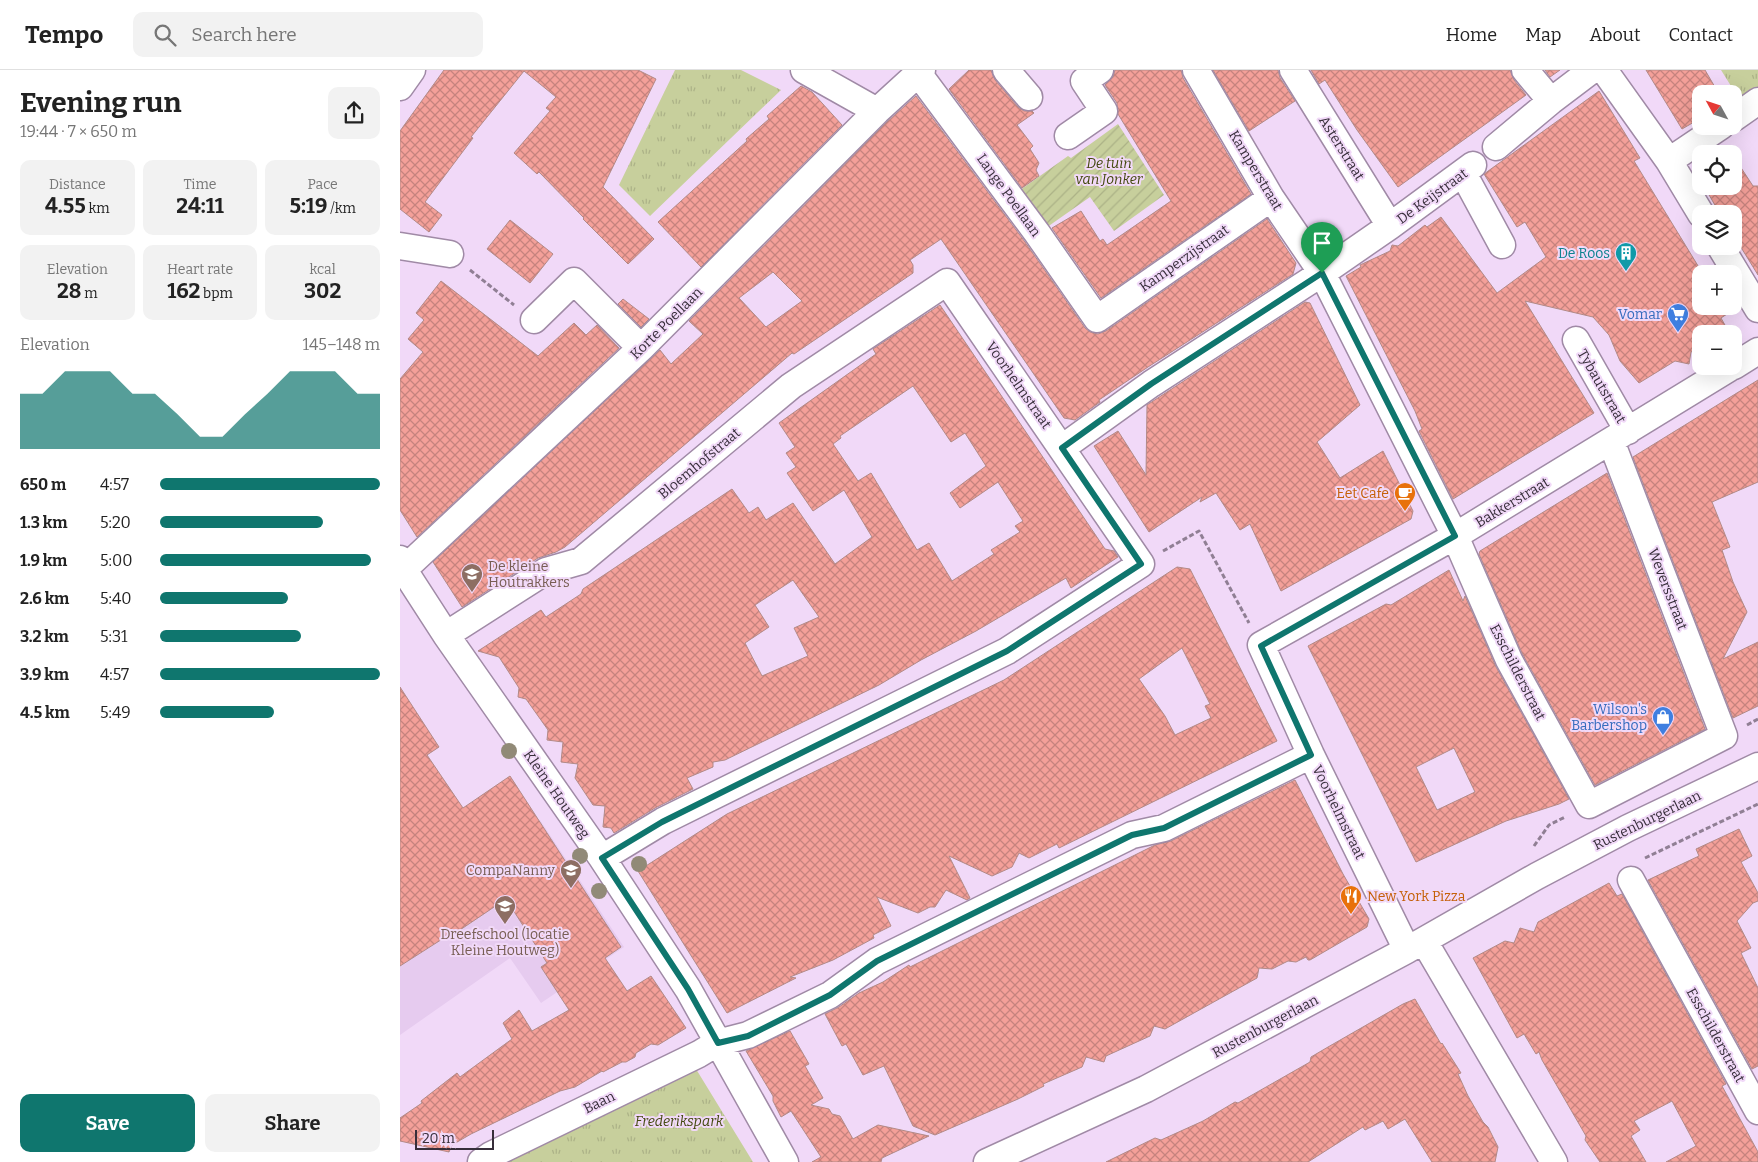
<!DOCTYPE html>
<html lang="en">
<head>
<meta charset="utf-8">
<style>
	:root { --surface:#fff; --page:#f2f2f2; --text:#222; --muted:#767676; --line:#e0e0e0; --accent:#0f766e }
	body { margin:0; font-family:Bitter,serif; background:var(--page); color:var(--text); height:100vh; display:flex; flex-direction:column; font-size:19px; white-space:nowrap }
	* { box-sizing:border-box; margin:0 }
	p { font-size:16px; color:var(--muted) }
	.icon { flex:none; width:28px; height:28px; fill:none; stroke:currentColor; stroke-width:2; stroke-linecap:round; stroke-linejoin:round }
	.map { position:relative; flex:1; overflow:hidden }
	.drawer { display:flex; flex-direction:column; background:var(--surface); width:400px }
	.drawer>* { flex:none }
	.needle { width:32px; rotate:310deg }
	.controls { position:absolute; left:1292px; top:15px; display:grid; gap:10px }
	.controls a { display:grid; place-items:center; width:50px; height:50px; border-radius:10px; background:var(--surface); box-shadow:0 5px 20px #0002; font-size:25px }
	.scale { position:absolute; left:15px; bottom:12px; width:79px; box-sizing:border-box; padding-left:5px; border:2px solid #372e3a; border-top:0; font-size:14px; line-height:18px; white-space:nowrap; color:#372e3a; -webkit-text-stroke:4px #f1d9f8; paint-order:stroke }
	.pin { position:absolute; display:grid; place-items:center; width:42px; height:42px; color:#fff; margin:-51px -21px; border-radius:50% 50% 50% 0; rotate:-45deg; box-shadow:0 0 5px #0007 }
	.pin .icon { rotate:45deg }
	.round { display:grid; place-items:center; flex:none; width:52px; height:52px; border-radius:10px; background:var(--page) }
	.head { display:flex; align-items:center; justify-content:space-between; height:85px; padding:0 20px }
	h1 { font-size:28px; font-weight:700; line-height:38px }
	.metrics { display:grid; grid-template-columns:repeat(3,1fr); gap:8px; height:85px; padding:5px 20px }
	.metrics div { display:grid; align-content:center; border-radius:10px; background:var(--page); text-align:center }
	.metrics b { font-size:21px; font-weight:700 }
	.metrics small { font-size:14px; font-weight:400 }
	.metrics p { font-size:14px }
	.chart { height:140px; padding:10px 20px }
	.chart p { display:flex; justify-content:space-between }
	.chart svg { width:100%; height:90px; margin-top:5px; fill:var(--accent); opacity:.7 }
	.cta { display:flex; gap:10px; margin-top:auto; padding:10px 20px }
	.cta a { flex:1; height:58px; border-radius:10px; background:var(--accent); color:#fff; font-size:20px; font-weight:700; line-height:58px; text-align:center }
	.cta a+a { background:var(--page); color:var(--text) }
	ul { padding:0 20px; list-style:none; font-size:16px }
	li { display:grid; grid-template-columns:80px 60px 1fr; align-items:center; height:38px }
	li i { height:12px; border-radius:6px; background:var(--accent) }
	header { display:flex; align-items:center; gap:30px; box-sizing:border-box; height:70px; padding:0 25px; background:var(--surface); border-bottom:1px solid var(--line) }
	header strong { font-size:24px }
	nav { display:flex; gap:28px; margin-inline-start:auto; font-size:18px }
	.search { width:350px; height:45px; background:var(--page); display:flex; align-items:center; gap:12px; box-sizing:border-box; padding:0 18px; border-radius:10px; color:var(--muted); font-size:19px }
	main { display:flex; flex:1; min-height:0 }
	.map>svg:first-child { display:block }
	.built { fill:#e6cbef }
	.grass { fill:url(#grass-tufts) }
	.garden { fill:url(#garden-furrows) }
	.building { fill:url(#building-cross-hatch); stroke:#b28a87; fill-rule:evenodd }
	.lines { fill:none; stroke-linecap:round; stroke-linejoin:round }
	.minor-casing { stroke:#a08aa6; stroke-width:29 }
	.path { stroke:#907f94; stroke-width:3; stroke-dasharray:5 2.5; stroke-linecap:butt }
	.minor { stroke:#fff; stroke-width:26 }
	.tree { fill:#918a77 }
	.route-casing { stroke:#fff; stroke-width:10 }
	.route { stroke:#0f766e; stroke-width:6 }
	.labels { text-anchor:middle; stroke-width:4; stroke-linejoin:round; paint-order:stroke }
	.street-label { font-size:14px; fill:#372e3a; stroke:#f1d9f8 }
	.park-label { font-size:14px; font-style:italic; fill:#43490e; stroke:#f1d9f8 }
	.culture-label { font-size:14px; fill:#0d838f; stroke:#f1d9f8; text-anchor:end }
	.shop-label { font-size:14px; fill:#366cbe; stroke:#f1d9f8; text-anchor:end }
	.food-label { font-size:14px; fill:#c56008; stroke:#f1d9f8; text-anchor:end }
	.education-label { font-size:14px; fill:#785e54; stroke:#f1d9f8; text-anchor:start }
</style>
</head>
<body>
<header>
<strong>Tempo</strong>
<div class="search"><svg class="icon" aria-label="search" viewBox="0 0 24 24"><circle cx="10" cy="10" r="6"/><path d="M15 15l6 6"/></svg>Search here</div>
<nav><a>Home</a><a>Map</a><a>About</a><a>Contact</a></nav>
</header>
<main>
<section class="drawer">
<div class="head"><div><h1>Evening run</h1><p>19:44 · 7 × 650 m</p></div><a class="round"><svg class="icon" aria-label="share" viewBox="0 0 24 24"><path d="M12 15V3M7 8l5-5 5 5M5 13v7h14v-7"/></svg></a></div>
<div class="metrics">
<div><p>Distance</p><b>4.55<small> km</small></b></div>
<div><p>Time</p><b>24:11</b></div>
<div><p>Pace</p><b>5:19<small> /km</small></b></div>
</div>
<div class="metrics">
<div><p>Elevation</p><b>28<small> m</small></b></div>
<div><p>Heart rate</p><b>162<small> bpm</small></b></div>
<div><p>kcal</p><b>302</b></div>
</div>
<div class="chart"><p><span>Elevation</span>145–148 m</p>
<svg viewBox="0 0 160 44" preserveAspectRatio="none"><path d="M0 44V17L10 17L20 6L30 6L40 6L50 17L60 17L70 27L80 38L90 38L100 27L110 17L120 6L130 6L140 6L150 17L160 17V44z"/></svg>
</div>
<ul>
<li><b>650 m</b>4:57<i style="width:100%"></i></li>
<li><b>1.3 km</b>5:20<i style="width:74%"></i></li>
<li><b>1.9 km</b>5:00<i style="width:96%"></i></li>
<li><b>2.6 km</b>5:40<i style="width:58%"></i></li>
<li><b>3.2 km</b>5:31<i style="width:64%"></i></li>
<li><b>3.9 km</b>4:57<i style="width:100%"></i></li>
<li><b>4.5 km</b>5:49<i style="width:52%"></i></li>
</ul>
<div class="cta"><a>Save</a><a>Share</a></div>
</section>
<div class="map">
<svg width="1358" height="1092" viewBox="0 0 1358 1092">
	<defs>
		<pattern id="grass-tufts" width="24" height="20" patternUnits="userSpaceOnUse" patternTransform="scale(1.25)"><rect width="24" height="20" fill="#c7cf9c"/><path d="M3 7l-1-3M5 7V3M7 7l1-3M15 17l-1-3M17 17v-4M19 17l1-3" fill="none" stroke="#acb287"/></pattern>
		<pattern id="garden-furrows" width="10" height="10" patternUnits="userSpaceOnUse" patternTransform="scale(1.25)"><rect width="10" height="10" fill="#c7cf9c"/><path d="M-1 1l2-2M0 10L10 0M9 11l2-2" fill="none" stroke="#acb287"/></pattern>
		<pattern id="building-cross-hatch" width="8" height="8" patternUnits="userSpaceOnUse" patternTransform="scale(1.25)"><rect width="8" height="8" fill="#f4a099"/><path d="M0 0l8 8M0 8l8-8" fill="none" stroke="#c6837e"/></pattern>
	</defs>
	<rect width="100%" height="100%" fill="#f1d9f8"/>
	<!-- built -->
	<path class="built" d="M 140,750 L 224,877 L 141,933 L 110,888 L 0,965 L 0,828 L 11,833 Z"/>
	<!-- grass -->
	<path class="grass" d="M 275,0 L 341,0 L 381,20 L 250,146 L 219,115 Z
		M 1321,0 L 1358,0 L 1358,20 L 1341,32 Z
		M 296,999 L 353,1092 L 93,1092 Z"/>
	<!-- garden -->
	<path class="garden" d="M 718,54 L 764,125 L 714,161 L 690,127 L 643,160 L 616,123 L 668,86 L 671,88 Z"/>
	<!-- building -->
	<path class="building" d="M 44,0 L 238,0 L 256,9 L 203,117 L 254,169 L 228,194 L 183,149 L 184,148 L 139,102 L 137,104 L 114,83 L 150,41 L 146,38 L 156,27 L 124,1 L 71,67 L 73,68 L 25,132 L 42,145 L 29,162 L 0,139 L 0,61 Z
		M 569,0 L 591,0 L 595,10 L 618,37 L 624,41 L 632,41 L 634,43 L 617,55 L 633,76 L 630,79 L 639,93 L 636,100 L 639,106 L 622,118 L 549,19 Z
		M 715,0 L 781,0 L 783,8 L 851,124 L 701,228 L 652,158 L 681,141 L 700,171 L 703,169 L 707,175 L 771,131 L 718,44 L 717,33 L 705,15 L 713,7 Z
		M 813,0 L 878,0 L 880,8 L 895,31 L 849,61 Z
		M 911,0 L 1110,0 L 1114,10 L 1126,25 L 998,117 L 957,60 L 925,10 L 919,14 Z
		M 1145,0 L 1160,0 L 1150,7 Z
		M 1246,0 L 1305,0 L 1319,24 L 1301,24 L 1301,48 L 1282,59 Z
		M 401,16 L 412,22 L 442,55 L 301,197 L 258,152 L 347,71 L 346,69 L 369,49 L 367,46 Z
		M 1199,21 L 1240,88 L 1234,91 L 1303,204 L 1301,204 L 1301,236 L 1323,236 L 1327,244 L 1321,248 L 1330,264 L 1301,264 L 1301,276 L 1291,282 L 1289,294 L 1275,291 L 1239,313 L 1220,291 L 1209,265 L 1193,247 L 1125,231 L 1194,343 L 1053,429 L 1019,361 L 1022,359 L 1015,341 L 946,206 L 961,197 L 960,195 L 990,181 L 992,175 L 998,176 L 1025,155 L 1027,157 L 1041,147 L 1097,223 L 1146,187 L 1125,152 L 1117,157 L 1084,104 Z
		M 516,26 L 625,172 L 685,258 L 690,262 L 698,264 L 706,261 L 867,149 L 896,193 L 893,204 L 748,297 L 699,330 L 700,332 L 675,350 L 664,348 L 541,169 L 510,190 L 513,195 L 513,203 L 394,284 L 392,283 L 165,477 L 156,482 L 138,488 L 62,537 L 33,492 L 260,280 L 271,294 L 303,264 L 289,251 L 487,52 ZM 373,202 L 402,231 L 366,257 L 339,228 Z
		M 1334,87 L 1353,116 L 1358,116 L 1358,205 L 1334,166 L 1334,144 L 1320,144 L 1304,116 L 1334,116 Z
		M 110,150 L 153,184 L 130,213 L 87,179 Z
		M 41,211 L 138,286 L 174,253 L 186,265 L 197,255 L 219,278 L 17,467 L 0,440 L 0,309 L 23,282 L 8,269 L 24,250 L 16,243 Z
		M 223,229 L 249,249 L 241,257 L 218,234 Z
		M 905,232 L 910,233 L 960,335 L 917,372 L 940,408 L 983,381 L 1013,441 L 1011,449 L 881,521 L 850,454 L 840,460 L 816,423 L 800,432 L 802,427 L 749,462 L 694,376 L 718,361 L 746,405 L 747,335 Z
		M 540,235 L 705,479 L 714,481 L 718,487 L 671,518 L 666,508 L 576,561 L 521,590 L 479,615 L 325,690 L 313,692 L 313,697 L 287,708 L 293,719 L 255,738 L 214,763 L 211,758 L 203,757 L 205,736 L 193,735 L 175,708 L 178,694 L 161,692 L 163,672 L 147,670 L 148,660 L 126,629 L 118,627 L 119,618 L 99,587 L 78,581 L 141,540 L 146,547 L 181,524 L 183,519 L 213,499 L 332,419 L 349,443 L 358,437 L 366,450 L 393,433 L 435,494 L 472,467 L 444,420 L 413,441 L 387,403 L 396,397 L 386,383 L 395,377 L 379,353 L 476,284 L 473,279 ZM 513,316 L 551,372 L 565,363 L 586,396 L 550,423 L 560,438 L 598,412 L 623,451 L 615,456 L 620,462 L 591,480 L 594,484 L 552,511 L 529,473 L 517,480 L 471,403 L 458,411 L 433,374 L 441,368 L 440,366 ZM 393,510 L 419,547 L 394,558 L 408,586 L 362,606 L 345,573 L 369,557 L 355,535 Z
		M 1358,310 L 1358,412 L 1312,432 L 1330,477 L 1322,480 L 1333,512 L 1347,542 L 1323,589 L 1358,572 L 1358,636 L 1333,648 L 1233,387 Z
		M 1207,403 L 1305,659 L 1195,715 L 1122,583 L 1079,484 L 1080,481 Z
		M 777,497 L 790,499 L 877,671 L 659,778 L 657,774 L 629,788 L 619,783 L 612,797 L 592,806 L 549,786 L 570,828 L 567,830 L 546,820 L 535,837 L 530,837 L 518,843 L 477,827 L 491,856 L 473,865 L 474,868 L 433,890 L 390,907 L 396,908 L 327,943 L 238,801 L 327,744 L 604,610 ZM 782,578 L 810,634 L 805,636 L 811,648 L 775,665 L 765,646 L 739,609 Z
		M 1049,500 L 1063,531 L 1065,526 L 1096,597 L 1169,729 L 1159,734 L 1106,751 L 1016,792 L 908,576 L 986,534 L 991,535 ZM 1054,678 L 1075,722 L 1037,740 L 1016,697 Z
		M 0,617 L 39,677 L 27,685 L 63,738 L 110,706 L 221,877 L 205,888 L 227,921 L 251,906 L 286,958 L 258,975 L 251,974 L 236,983 L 235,987 L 226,992 L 222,992 L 203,1002 L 202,1001 L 175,1017 L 160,1021 L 71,1064 L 52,1075 L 49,1082 L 0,1071 L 0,1048 L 22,1033 L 21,1031 L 57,1003 L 60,1007 L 112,969 L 103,953 L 119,940 L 132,961 L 169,940 L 141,897 L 147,893 L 106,829 L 48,868 L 47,866 L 0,896 Z
		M 895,710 L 943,804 L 969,849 L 967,857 L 910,890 L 908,890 L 906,887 L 896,892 L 888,891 L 872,899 L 859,898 L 857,908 L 765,959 L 754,956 L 750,966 L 706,986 L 704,992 L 686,987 L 682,997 L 643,1014 L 644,1016 L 618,1029 L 535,1065 L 513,1056 L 484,996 L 463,1005 L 446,974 L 442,976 L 425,944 L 439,937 L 459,923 L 483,912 L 509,895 L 510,897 L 755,775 L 771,771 Z
		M 1339,759 L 1352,786 L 1341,792 L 1358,823 L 1358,831 L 1353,833 L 1337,851 L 1351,878 L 1341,883 L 1358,918 L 1358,996 L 1352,999 L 1248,810 L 1299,786 L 1296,779 Z
		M 1209,813 L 1217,826 L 1222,824 L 1326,1014 L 1322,1016 L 1358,1082 L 1358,1092 L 1266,1092 L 1296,1076 L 1272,1031 L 1234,1051 L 1240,1060 L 1231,1066 L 1246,1092 L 1200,1092 L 1185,1070 L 1186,1066 L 1142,990 L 1139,982 L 1136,984 L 1124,964 L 1117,968 L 1073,888 L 1105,871 L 1114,873 L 1120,858 L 1134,862 L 1138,852 Z
		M 1015,929 L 1041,974 L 1042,973 L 1061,1003 L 1058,1004 L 1068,1026 L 1083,1052 L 1088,1057 L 1098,1077 L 1095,1092 L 1032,1092 L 1005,1049 L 988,1059 L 983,1051 L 965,1060 L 963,1057 L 908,1092 L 706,1092 L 755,1068 L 761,1070 L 803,1051 L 835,1032 L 838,1033 L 910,992 L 911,987 L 928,977 L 1003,934 Z
		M 390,961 L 409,994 L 405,996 L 423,1028 L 411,1035 L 429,1039 L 432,1044 L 440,1046 L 453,1069 L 478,1055 L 529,1066 L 482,1088 L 481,1092 L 412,1092 L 421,1087 L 391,1041 L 381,1047 L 373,1031 L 373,1026 L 346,981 Z"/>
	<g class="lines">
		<!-- minor casing -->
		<g class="minor-casing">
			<path id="minor" d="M 404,0 L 477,41
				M 606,0 L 629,27
				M 796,0 L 871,128 L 922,203 L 1055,466 L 1109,590 L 1189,735 L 1324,666 L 1211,371
				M 893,0 L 990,156
				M 1125,0 L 1151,31
				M 1204,0 L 1269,91 L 1301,144
				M 518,3 L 637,163 L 697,249 L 871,128
				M 0,17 L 12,0
				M 1334,48 L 1358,31
				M 668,66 L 704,41 L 684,11 L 700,0
				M 1096,77 L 1151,31 L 1192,0
				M 1269,91 L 1321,56
				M 1063,103 L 1102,175
				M 0,176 L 50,184
				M 1320,176 L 1358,239
				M 134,250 L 174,211 L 241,278
				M 1176,270 L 1228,361
				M 1334,296 L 1358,281
				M 662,378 L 751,314 L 922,203 L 990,156 L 1073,95
				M 0,489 L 4,500 L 46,565 L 202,788 L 288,919 L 385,1092
				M 0,503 L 241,278 L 477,41 L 522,0
				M 46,565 L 146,501 L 181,491 L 391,316 L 547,212 L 741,494 L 607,581 L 263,751 L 202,788
				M 1231,810 L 1358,1041
				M 1024,871 L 1154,1092
				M 1007,880 L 911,685 L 861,575 L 1055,466 L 1333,296
				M 81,1092 L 91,1085 L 299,984 L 317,973 L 348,965 L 430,925 L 477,891 L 732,765 L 764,758 L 911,685
				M 587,1092 L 746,1019 L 1007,880 L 1137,806 L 1228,758 L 1358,696"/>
		</g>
		<!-- path -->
		<path class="path" d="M 70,200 L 114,235
			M 763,481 L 799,461 L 849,553
			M 1347,655 L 1358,649
			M 1134,776 L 1149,755 L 1165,747
			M 1245,788 L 1358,734"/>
		<!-- minor -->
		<use href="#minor" class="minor"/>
	</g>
	<!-- trees -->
	<g class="tree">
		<circle cx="109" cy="681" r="8"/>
		<circle cx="180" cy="786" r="8"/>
		<circle cx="239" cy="794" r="8"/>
		<circle cx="199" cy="821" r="8"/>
	</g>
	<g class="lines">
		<!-- route casing -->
		<g class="route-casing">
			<path id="route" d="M 922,203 L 1055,466 L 861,576 L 911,685 L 764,758 L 732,765 L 477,891 L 430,925 L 348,966 L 318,973 L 288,919 L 202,788 L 262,752 L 607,581 L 741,494 L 662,378 L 751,314 Z"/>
		</g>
		<!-- route -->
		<use href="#route" class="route"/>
	</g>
	<!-- icons -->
	<defs>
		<g id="building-pin" transform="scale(1.125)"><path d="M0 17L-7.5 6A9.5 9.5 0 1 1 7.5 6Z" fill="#0f9aa8" stroke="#f1d9f8"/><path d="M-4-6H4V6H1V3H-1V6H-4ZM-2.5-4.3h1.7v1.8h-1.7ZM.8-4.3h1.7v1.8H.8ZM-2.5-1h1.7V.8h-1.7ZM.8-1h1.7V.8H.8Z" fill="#fff"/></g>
		<g id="supermarket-pin" transform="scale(1.125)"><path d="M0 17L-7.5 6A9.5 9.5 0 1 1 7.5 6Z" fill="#3f7fe0" stroke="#f1d9f8"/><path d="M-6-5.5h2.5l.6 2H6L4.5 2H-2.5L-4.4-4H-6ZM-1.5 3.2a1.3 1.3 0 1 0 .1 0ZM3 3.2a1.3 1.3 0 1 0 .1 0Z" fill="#fff"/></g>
		<g id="cafe-pin" transform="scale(1.125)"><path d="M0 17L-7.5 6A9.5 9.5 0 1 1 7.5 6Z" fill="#e8710a" stroke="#f1d9f8"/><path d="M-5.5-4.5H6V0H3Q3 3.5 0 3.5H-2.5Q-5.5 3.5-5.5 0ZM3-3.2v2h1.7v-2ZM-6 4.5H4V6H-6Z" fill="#fff"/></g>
		<g id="school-pin" transform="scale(1.125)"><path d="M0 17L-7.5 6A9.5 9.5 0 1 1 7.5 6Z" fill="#8d6e63" stroke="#f1d9f8"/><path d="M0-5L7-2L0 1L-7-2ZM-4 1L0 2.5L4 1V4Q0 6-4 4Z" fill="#fff"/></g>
		<g id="shop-pin" transform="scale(1.125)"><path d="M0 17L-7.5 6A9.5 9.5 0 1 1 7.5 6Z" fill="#3f7fe0" stroke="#f1d9f8"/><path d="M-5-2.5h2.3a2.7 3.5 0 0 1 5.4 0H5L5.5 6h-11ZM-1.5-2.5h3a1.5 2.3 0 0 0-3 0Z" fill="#fff"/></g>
		<g id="restaurant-pin" transform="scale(1.125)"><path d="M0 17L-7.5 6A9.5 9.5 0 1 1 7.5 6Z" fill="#e8710a" stroke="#f1d9f8"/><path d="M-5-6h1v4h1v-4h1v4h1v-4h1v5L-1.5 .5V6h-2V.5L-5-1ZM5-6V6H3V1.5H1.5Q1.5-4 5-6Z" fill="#fff"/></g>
	</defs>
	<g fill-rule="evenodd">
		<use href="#building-pin" x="1226" y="183"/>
		<use href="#supermarket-pin" x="1278" y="244"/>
		<use href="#cafe-pin" x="1005" y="423"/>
		<use href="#school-pin" x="72" y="504"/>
		<use href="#shop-pin" x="1263" y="647"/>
		<use href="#school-pin" x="171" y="800"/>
		<use href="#restaurant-pin" x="951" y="826"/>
		<use href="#school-pin" x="105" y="836"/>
	</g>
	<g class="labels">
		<!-- street labels -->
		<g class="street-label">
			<text transform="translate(942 78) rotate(58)" y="5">Asterstraat</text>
			<text transform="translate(856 100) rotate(59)" y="5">Kamperstraat</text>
			<text transform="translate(609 125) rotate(54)" y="5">Lange Poellaan</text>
			<text transform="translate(1032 126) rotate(-36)" y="5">De Keijstraat</text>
			<text transform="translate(784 188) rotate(-35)" y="5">Kamperzijstraat</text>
			<text transform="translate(266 253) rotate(-45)" y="5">Korte Poellaan</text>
			<text transform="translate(619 315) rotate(55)" y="5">Voorhelmstraat</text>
			<text transform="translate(1202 316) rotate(60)" y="5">Tybautstraat</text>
			<text transform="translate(299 393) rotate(-40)" y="5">Bloemhofstraat</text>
			<text transform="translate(1112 432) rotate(-31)" y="5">Bakkerstraat</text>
			<text transform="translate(1268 519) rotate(69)" y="5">Weversstraat</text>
			<text transform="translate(1118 602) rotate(63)" y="5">Esschilderstraat</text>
			<text transform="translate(157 724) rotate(55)" y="5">Kleine Houtweg</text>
			<text transform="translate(939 742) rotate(64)" y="5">Voorhelmstraat</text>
			<text transform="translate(1247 750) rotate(-26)" y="5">Rustenburgerlaan</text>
			<text transform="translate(865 956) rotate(-28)" y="5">Rustenburgerlaan</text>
			<text transform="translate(1316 965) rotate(61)" y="5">Esschilderstraat</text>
			<text transform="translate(199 1032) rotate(-26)" y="5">Baan</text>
		</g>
		<!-- park labels -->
		<g class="park-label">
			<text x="709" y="98">De tuin<tspan x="709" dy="16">van Jonker</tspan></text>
			<text x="279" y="1056">Frederikspark</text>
		</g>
		<!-- culture labels -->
		<g class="culture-label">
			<text x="1210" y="188">De Roos</text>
		</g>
		<!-- shop labels -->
		<g class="shop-label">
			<text x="1262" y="249">Vomar</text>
			<text x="1247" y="644">Wilson's<tspan x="1247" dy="16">Barbershop</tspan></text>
		</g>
		<!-- food labels -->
		<g class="food-label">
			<text x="989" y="428">Eet Cafe</text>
			<text x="967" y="831" text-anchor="start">New York Pizza</text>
		</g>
		<!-- education labels -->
		<g class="education-label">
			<text x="88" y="501">De kleine<tspan x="88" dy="16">Houtrakkers</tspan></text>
			<text x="155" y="805" text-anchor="end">CompaNanny</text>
			<text x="105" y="869" text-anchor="middle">Dreefschool (locatie<tspan x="105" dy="16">Kleine Houtweg)</tspan></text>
		</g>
	</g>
</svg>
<div class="controls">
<a><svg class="needle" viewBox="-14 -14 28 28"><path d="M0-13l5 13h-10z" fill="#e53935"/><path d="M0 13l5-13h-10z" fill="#767676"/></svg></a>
<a><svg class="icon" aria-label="locate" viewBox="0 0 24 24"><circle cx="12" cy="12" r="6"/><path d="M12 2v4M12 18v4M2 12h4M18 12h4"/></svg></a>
<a><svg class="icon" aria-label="layers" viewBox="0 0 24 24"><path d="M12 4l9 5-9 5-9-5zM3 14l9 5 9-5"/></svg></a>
<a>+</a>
<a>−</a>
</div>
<div class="scale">20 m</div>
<div class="pin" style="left:922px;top:203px;background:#1e9e55"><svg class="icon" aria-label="arrive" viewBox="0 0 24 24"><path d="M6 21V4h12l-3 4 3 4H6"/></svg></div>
</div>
</main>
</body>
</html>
